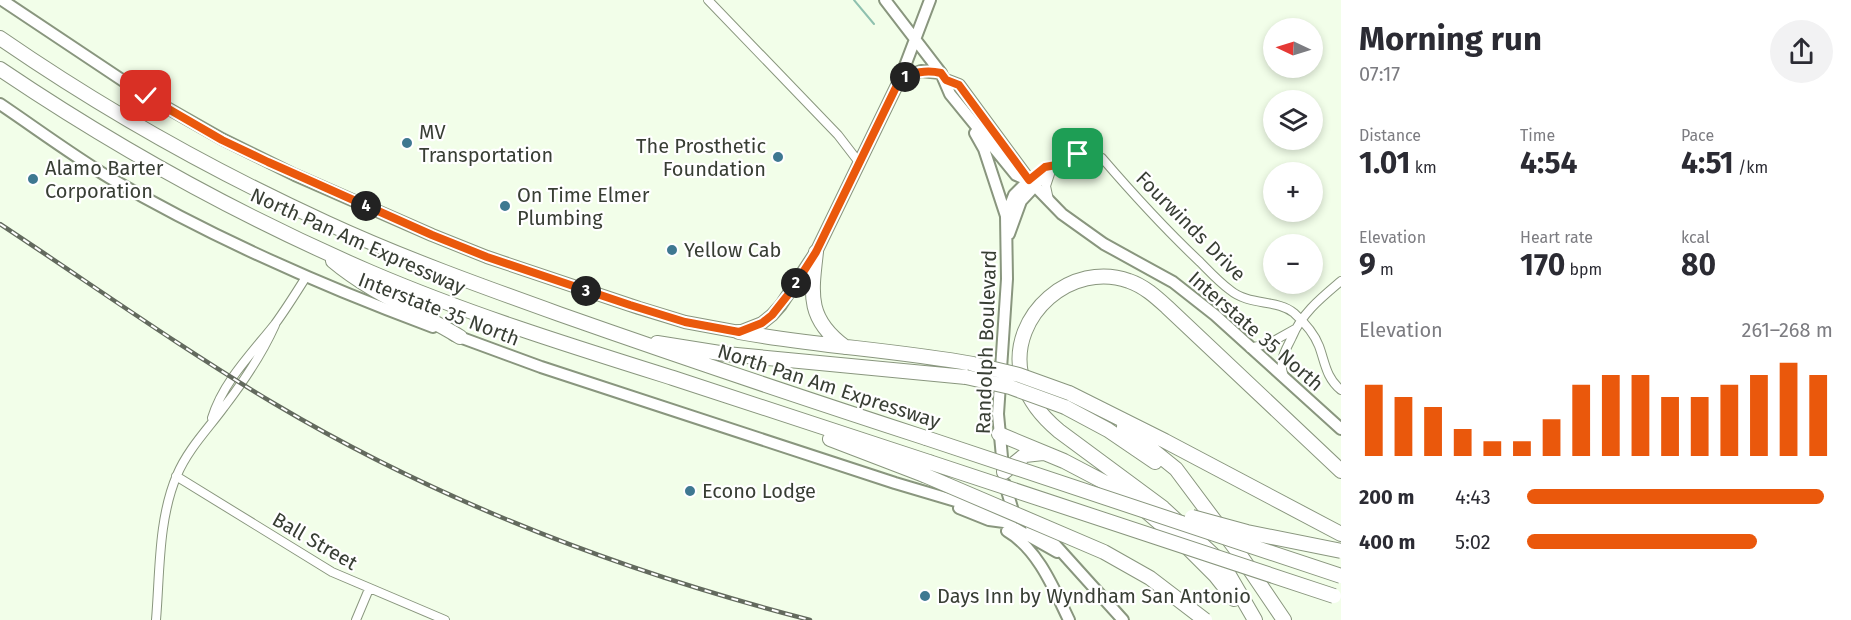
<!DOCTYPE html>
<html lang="en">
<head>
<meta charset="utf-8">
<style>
	:root { --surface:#fff; --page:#f2f2f3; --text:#2b2b33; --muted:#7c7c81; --accent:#ea580c }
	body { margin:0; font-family:"Fira Sans",sans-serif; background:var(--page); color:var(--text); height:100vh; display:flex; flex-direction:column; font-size:22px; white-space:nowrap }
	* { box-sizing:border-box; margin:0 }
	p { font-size:20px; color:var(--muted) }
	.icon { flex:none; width:33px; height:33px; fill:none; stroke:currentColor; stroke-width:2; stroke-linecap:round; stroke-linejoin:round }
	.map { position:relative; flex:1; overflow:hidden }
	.details { display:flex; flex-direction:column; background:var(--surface); width:510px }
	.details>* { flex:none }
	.needle { width:39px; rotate:274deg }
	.tools { position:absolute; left:1263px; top:18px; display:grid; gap:12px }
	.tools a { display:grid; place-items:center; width:60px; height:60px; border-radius:50%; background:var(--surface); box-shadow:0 3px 9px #0003; font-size:30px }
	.pin { position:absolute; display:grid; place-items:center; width:51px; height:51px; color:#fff; margin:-26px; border-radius:12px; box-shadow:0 3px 9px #0006 }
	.km { position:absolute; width:30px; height:30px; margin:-15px; border-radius:50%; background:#222; color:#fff; font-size:16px; line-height:30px; text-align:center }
	.round { display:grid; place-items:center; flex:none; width:63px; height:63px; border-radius:32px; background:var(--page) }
	.summary { display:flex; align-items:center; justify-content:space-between; height:102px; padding:0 18px }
	h1 { font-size:33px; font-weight:700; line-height:45px }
	.figures { display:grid; grid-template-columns:repeat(3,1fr); gap:9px; height:102px; padding:6px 18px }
	.figures div { display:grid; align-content:center }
	.figures b { font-size:30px; font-weight:700 }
	.figures small { font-size:16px; font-weight:400 }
	.figures p { font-size:16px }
	.chart { height:168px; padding:12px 18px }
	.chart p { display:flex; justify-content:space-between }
	.chart svg { width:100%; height:108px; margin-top:6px; stroke:var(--accent); stroke-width:6 }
	ul { padding:0 18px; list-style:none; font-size:20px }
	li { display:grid; grid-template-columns:96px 72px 1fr; align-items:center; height:45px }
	li i { height:15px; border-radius:8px; background:var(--accent) }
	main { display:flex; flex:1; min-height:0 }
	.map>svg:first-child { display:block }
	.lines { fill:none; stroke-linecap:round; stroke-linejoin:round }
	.stream { stroke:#8fc1af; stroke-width:2 }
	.minor-casing { stroke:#89967e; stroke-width:10 }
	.secondary-casing { stroke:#89967e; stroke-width:14 }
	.motorway-casing { stroke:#89967e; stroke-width:16 }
	.minor { stroke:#fff; stroke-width:8 }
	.secondary { stroke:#fff; stroke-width:10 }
	.motorway { stroke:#fff; stroke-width:14 }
	.rail-casing { stroke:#636a5e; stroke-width:4.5 }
	.rail { stroke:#fff; stroke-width:2; stroke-dasharray:7; stroke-linecap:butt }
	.motorway-bridge-casing { stroke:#89967e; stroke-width:16; stroke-linecap:butt }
	.motorway-bridge { stroke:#fff; stroke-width:14 }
	.route-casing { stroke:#fff; stroke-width:12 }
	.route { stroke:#ea580c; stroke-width:8 }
	.poi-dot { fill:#3e7891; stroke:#fff; stroke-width:2 }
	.labels { text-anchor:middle; stroke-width:4.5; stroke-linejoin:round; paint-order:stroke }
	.poi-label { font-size:20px; fill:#383e34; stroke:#fff; text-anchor:start }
	.street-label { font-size:20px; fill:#383e34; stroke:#fff }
</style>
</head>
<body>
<main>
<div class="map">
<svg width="1341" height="620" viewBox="0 0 1341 620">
	<rect width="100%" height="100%" fill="#f2fee9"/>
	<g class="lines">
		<!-- stream -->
		<path class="stream" d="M 854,0 L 874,24"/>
		<!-- minor casing -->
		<g class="minor-casing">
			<path id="minor" d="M 708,0 L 838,135 L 858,161
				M 1029,180 L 1045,167 L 1056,165
				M 1034,187 C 1057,167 1067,145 1102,158 C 1133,194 1165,229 1200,262 C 1209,271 1219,282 1230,290 C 1249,306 1277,299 1294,313 C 1304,322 1314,333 1319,346 C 1325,362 1326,378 1341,390
				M 1049,200 L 1046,186 L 1050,174
				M 1250,348 L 1270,343 L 1295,329
				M 1284,377 C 1278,360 1285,352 1292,337 C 1302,313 1321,298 1341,281
				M 212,418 C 223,382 252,353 275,324 C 286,309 296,293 306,277
				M 176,476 L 332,572 L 445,620
				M 156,620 C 160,573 158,519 177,475 C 188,449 208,429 224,407 C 244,381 262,354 275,325
				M 356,620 L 369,589"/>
		</g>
		<!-- secondary casing -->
		<g class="secondary-casing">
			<path id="secondary" d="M 2,0 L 146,96 L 222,139 L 295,175 L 432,235 L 487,257 L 639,308 L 685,322 L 739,332 L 762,323 L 772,315 L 781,305 L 816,252 L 900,79 L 930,0
				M 885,0 L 941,73 L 950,94 L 959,105 L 1016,175 L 1028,180
				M 900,79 L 921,71 L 941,73
				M 946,80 L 959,85 L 1029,180 L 1062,214 L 1104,244 L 1173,282 L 1215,315 L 1341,429
				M 0,104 C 37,129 72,155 110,178 C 213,238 322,286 433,327
				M 975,133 L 984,149 L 1006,216
				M 1009,234 L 1021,201 L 1034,187
				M 454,335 L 541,367 L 895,483 L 1003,515
				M 1003,468 L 998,414 L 1007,279 L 1006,216 L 1014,195 L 1029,180
				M 1005,484 L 1015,518
				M 959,508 L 989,520 L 1004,522 L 1057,552
				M 1031,527 L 1050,539 L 1123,620
				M 1007,531 C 1038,549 1054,589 1069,620"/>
		</g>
		<!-- motorway casing -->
		<g class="motorway-casing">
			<path id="motorway" d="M 0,38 C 103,109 213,171 327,223 C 403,258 481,286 559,314 C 681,357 803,398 926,438
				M 0,69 C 117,148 240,216 370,272 C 468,314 571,346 673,378 C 759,406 844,434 929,462
				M 816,252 C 811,295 807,319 845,347
				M 333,261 C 371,293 418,311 460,337
				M 739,332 C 816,346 895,350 973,364
				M 657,343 L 726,354 L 966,377
				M 1069,393 L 1165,441 L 1341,534
				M 1065,407 L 1108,430 L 1155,462
				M 1124,427 L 1176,469 L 1238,552 L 1284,620
				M 999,434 L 1064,461 L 1125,493 L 1184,544 L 1215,575 L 1234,599
				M 830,439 L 924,475
				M 1004,472 L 1025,455 L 1043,453
				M 1255,620 L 1222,563 L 1163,508 L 1059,431 C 1041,416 1026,398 1021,374 C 1009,315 1072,260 1129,281 C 1144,286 1156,297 1167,307 L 1341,471"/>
		</g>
		<!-- minor -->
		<use href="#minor" class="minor"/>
		<!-- secondary -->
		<use href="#secondary" class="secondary"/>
		<!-- motorway -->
		<use href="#motorway" class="motorway"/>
		<!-- rail casing -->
		<g class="rail-casing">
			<path id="rail" d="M 0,224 C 91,284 181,348 275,404 C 440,502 624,572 810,620"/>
		</g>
		<!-- rail -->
		<use href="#rail" class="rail"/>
		<!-- motorway-bridge casing -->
		<g class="motorway-bridge-casing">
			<path id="motorway-bridge" d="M 973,364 L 1019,375 L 1069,393
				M 966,377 L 1010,387 L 1065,407
				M 926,438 L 1341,576
				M 929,462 L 1334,596
				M 924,475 L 1104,552 L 1150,578 L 1205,620
				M 1192,517 L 1247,532 L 1341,551"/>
		</g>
		<!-- motorway-bridge -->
		<use href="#motorway-bridge" class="motorway-bridge"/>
	</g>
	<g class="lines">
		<!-- route casing -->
		<g class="route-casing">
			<path id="route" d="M 146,96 L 222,140 L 268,162 L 432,235 L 487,257 L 630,305 L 685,322 L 739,332 L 762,323 L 772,315 L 791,291 L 816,252 L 900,79 C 914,73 925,69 941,73 L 946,80 L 959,85 L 1029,180 L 1045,167 L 1056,165 L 1070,155 L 1078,154"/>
		</g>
		<!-- route -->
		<use href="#route" class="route"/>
	</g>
	<!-- markers -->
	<g class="poi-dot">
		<circle cx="407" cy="143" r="6"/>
		<circle cx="778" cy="157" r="6"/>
		<circle cx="33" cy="179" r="6"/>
		<circle cx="505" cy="206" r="6"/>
		<circle cx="672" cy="250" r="6"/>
		<circle cx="690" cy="491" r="6"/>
		<circle cx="925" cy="596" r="6"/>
	</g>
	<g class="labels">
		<!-- poi labels -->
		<g class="poi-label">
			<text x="419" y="139">MV<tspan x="419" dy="23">Transportation</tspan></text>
			<text x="766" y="153" text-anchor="end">The Prosthetic<tspan x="766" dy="23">Foundation</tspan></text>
			<text x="45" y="175">Alamo Barter<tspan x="45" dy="23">Corporation</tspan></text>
			<text x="517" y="202">On Time Elmer<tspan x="517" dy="23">Plumbing</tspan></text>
			<text x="684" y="257">Yellow Cab</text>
			<text x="702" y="498">Econo Lodge</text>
			<text x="937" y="603">Days Inn by Wyndham San Antonio</text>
		</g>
		<!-- street labels -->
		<g class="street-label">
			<text transform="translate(1191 226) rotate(45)" y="7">Fourwinds Drive</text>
			<text transform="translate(358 241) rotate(24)" y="7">North Pan Am Expressway</text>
			<text transform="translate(439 309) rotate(21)" y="7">Interstate 35 North</text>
			<text transform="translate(1256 331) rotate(41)" y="7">Interstate 35 North</text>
			<text transform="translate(986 342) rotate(-88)" y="7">Randolph Boulevard</text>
			<text transform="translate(829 386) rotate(18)" y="7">North Pan Am Expressway</text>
			<text transform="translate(315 541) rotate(30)" y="7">Ball Street</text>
		</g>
	</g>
</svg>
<div class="tools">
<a><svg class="needle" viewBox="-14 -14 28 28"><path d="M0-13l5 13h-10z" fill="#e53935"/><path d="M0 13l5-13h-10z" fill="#7c7c81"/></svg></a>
<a><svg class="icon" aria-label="layers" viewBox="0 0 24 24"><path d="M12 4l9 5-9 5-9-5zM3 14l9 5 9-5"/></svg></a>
<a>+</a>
<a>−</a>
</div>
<div class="pin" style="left:1078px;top:154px;background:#1e9e55"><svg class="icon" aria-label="arrive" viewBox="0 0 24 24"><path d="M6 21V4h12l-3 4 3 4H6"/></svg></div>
<div class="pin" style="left:146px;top:96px;background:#d93025"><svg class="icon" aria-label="check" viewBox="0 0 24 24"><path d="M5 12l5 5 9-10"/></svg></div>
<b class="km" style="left:905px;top:77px">1</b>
<b class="km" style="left:796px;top:283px">2</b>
<b class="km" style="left:586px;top:291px">3</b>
<b class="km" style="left:366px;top:206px">4</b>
</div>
<section class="details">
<div class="summary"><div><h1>Morning run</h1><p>07:17</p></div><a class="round"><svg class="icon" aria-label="share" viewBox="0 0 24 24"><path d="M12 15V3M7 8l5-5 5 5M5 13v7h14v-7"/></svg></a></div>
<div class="figures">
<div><p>Distance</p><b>1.01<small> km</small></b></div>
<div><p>Time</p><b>4:54</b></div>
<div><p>Pace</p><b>4:51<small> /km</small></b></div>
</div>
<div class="figures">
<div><p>Elevation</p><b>9<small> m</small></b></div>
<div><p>Heart rate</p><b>170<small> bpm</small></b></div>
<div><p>kcal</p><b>80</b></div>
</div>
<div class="chart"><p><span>Elevation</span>261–268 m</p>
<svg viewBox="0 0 160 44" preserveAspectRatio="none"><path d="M5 44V15M15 44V20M25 44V24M35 44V33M45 44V38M55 44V38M65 44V29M75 44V15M85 44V11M95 44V11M105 44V20M115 44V20M125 44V15M135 44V11M145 44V6M155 44V11"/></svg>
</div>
<ul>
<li><b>200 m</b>4:43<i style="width:97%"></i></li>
<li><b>400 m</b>5:02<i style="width:75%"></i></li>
</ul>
</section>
</main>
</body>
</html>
